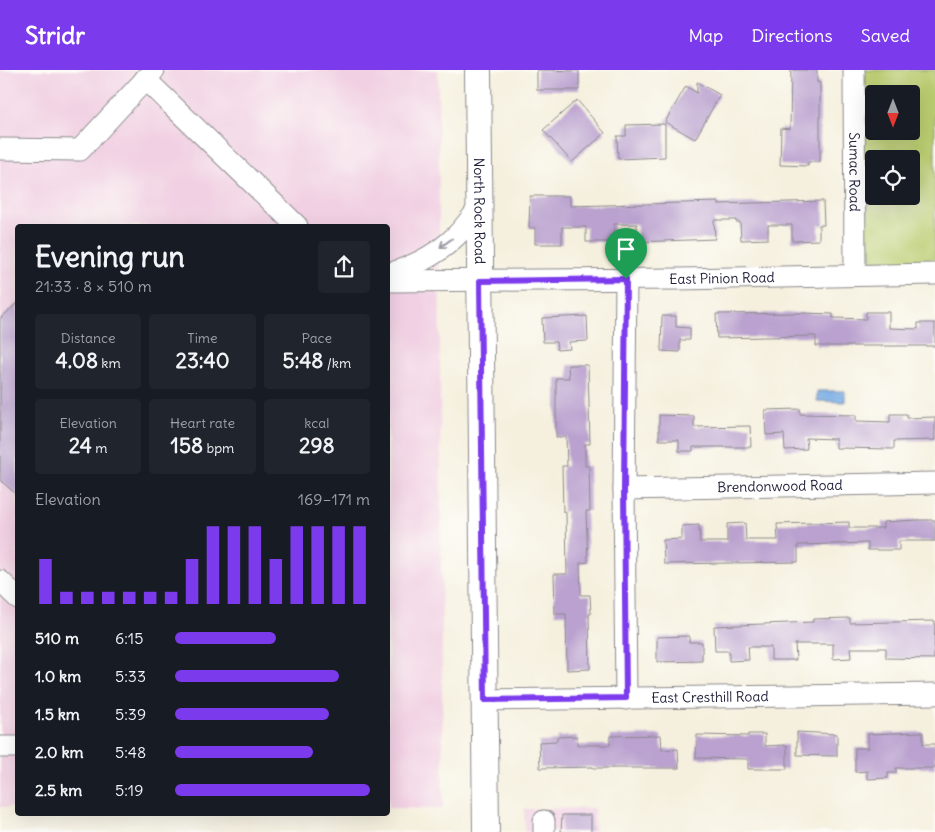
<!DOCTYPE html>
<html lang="en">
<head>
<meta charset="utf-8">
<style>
	:root { --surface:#171b24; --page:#20242c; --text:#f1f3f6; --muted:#9ea1a6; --accent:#7c3aed }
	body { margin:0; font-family:Delius,sans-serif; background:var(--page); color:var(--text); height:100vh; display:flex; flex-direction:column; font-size:19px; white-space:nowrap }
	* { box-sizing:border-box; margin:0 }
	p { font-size:16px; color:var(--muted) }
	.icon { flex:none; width:28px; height:28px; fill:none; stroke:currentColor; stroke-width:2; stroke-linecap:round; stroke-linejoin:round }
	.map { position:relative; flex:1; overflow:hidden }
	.sheet { position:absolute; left:15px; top:154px; width:375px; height:592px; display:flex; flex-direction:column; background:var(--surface); border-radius:5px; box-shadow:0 5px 20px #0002 }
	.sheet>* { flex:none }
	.needle { width:32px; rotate:180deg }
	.controls { position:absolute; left:865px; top:15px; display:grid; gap:10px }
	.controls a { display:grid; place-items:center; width:55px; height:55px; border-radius:5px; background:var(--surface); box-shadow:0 5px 20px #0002; font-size:25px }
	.pin { position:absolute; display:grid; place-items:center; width:42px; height:42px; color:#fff; margin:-51px -21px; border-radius:50% 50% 50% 0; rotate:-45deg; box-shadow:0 0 5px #0007 }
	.pin .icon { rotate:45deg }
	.round { display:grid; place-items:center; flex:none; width:52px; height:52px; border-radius:5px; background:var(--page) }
	.headline { display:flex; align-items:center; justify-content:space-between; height:85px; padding:0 20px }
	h1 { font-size:28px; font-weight:800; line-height:38px }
	.metrics { display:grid; grid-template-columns:repeat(3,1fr); gap:8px; height:85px; padding:5px 20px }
	.metrics div { display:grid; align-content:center; border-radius:5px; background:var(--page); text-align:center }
	.metrics b { font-size:21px; font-weight:800 }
	.metrics small { font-size:14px; font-weight:400 }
	.metrics p { font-size:14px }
	.chart { height:140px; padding:10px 20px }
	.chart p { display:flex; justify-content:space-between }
	.chart svg { width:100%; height:90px; margin-top:5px; stroke:var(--accent); stroke-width:6 }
	ul { padding:0 20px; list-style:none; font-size:16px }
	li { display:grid; grid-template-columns:80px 60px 1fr; align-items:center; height:38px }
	li i { height:12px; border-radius:6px; background:var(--accent) }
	header { display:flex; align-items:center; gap:30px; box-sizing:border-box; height:70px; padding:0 25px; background:var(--accent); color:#fff }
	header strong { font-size:24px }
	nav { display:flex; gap:28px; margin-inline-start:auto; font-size:18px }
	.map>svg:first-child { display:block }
	.built { fill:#f1d0e3 }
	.green { fill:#b9cc6f; stroke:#6e7755; fill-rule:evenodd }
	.water { fill:#76abe4; stroke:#4c6690 }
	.building { fill:#baa1cf }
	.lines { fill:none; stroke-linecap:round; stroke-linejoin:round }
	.minor-casing { stroke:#8c898c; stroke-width:23 }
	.major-casing { stroke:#8c898c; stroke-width:28 }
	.minor { stroke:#fff; stroke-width:21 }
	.major { stroke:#fff; stroke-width:26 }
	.oneway { stroke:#9c9ca7 }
	.route-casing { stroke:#fff; stroke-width:10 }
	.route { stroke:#7c3aed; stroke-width:6 }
	.labels { text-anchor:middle; stroke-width:5; stroke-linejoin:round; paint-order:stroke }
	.street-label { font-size:14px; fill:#22223b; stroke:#fdfcf7 }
</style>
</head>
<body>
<header>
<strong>Stridr</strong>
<nav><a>Map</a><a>Directions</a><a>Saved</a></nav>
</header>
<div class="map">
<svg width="935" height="762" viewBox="0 0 935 762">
	<rect width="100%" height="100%" fill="#fdfcf7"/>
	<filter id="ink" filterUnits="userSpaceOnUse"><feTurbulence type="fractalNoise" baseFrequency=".02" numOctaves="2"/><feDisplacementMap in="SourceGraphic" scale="10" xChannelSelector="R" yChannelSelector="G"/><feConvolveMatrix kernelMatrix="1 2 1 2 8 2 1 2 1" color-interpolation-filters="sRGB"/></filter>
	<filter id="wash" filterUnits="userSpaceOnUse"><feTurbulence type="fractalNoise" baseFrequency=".0096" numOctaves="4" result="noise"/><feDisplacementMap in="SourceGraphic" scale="20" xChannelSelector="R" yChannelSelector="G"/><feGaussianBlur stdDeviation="1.12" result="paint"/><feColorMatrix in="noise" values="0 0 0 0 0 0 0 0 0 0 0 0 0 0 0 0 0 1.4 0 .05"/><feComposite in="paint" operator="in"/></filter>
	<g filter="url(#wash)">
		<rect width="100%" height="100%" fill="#f5f0de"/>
		<!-- built -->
		<path class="built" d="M 0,0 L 438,0 L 443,739 L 388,738 L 388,156 L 18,156 L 18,737 L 0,737 Z
			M 594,738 L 595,762 L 525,762 L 524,739 Z"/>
		<!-- green -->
		<path class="green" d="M 853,0 L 935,0 L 935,204 L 855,205 ZM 874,24 L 911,24 L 911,61 L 874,61 ZM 874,89 L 911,89 L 911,126 L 874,126 Z"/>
		<!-- water -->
		<path class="water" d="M 817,321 L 845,321 L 845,332 L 817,331 Z"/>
		<g id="blocks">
			<!-- building -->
			<path class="building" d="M 537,0 L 579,1 L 579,20 L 537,20 Z
				M 791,0 L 817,0 L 817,12 L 820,13 L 820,92 L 808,92 L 808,96 L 780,95 L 781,58 L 790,59 Z
				M 697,12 L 720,25 L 695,69 L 665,52 L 686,16 L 697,23 Z
				M 577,30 L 605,63 L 572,92 L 543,60 Z
				M 665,54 L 665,87 L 618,89 L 617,66 L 626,66 L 626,55 Z
				M 530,126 L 570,126 L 570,136 L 718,132 L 718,134 L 823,131 L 824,155 L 819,155 L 819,170 L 792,171 L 792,155 L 768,155 L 768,169 L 741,170 L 740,152 L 736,152 L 736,150 L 714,150 L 715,169 L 637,172 L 637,154 L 614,154 L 614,172 L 586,172 L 586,157 L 562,157 L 562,174 L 535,174 L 535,158 L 529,158 Z
				M 18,232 L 18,426 L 0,410 L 0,249 Z
				M 866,242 L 889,242 L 889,258 L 918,259 L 918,253 L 935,253 L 935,276 L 816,276 L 816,266 L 717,268 L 716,244 L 801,243 L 833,244 L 833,248 L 866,249 Z
				M 587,246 L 588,271 L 569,272 L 570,279 L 557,280 L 556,272 L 543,272 L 542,248 Z
				M 662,246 L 676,246 L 676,257 L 690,258 L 690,270 L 680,270 L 680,282 L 661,281 Z
				M 568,295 L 588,295 L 590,374 L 585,374 L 585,396 L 589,396 L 590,441 L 586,441 L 588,492 L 580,493 L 581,525 L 590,525 L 591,544 L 589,544 L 590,599 L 567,600 L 566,544 L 555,544 L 554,504 L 567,504 L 566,441 L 563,442 L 562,396 L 567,396 L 566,367 L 556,367 L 556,308 L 569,308 Z
				M 800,339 L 800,344 L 856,345 L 856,351 L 890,352 L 890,344 L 907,344 L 907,348 L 935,347 L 935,370 L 894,371 L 894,379 L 836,378 L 836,369 L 806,368 L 807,379 L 785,380 L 784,364 L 766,365 L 765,340 Z
				M 659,345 L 694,346 L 694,357 L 750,356 L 751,377 L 693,377 L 693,381 L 679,381 L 679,370 L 659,370 Z
				M 917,450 L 935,450 L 935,471 L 899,471 L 899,480 L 868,480 L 868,473 L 798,475 L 798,492 L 664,494 L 663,470 L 682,469 L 682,456 L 699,455 L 700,472 L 727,472 L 727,454 L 745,453 L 746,470 L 778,470 L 777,454 L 849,452 L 849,458 L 883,458 L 883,452 Z
				M 850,548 L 850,553 L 935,551 L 934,589 L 886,588 L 886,578 L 850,578 L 851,588 L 833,589 L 833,574 L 795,574 L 796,590 L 771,590 L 771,577 L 748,577 L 749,590 L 729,591 L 729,581 L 715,581 L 714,556 L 813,552 L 813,549 Z
				M 689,566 L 689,572 L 702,572 L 702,591 L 657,592 L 657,567 Z
				M 797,662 L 837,664 L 837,686 L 797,685 Z
				M 923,662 L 923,674 L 935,674 L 935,698 L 896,698 L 896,703 L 888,703 L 888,708 L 867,709 L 867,701 L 855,702 L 855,678 L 868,678 L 868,664 Z
				M 748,664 L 765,664 L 765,676 L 787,675 L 787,699 L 748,699 L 748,689 L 696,688 L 697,665 L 748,666 Z
				M 661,665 L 662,680 L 678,679 L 679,698 L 593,698 L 593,697 L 540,698 L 539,672 L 557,671 L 557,667 L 577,666 L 577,675 L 610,675 L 610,666 Z
				M 562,745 L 591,745 L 591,762 L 561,762 Z"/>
		</g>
	</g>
	<g filter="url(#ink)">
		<use href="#blocks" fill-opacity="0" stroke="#8c898c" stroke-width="1"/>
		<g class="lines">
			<!-- minor casing -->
			<g class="minor-casing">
				<g id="minor">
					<path id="s1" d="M 854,0 L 855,205"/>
					<path d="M 145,9 L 297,156"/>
					<path d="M 0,79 L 80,80 L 154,0"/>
					<path d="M 388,204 C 412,197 438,184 456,166 C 465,157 472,147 479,138"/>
					<path d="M 626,209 L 624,419 L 626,629"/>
					<path id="s2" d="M 388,211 L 679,209 L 935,204"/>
					<path id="s3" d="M 624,419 L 935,413"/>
					<path d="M 0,511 L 18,528"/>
					<path id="s4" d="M 485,630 L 935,624"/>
					<path d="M 0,677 L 18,677"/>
					<path d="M 544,751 L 544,762"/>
				</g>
			</g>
			<!-- major casing -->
			<g class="major-casing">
				<g id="major">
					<path id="s5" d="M 478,0 L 486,762"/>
				</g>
			</g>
			<!-- minor -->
			<use href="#minor" class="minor"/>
			<!-- major -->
			<use href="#major" class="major"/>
		</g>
		<!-- one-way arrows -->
		<defs><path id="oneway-shaft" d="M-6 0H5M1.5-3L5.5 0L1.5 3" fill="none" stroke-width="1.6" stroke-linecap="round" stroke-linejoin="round" transform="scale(1.25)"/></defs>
		<use class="oneway" href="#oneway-shaft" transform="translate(446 173) rotate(144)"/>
	</g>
	<g class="lines" filter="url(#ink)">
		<!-- route casing -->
		<g class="route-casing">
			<path id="route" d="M 626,209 L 624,419 L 626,628 L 485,630 L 480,211 Z"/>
		</g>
		<!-- route -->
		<use href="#route" class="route"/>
	</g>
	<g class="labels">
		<!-- street labels -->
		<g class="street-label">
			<text dy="5" stroke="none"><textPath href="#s1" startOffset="102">Sumac Road</textPath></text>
			<text dy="5" stroke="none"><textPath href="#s5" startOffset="141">North Rock Road</textPath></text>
			<text dy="5" stroke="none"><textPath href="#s2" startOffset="334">East Pinion Road</textPath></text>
			<text dy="5" stroke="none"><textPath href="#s3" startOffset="156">Brendonwood Road</textPath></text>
			<text dy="5" stroke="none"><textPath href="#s4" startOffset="225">East Cresthill Road</textPath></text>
		</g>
	</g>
</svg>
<div class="controls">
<a><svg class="needle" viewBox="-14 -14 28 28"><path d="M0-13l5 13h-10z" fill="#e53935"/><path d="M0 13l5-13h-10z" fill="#9ea1a6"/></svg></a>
<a><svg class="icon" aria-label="locate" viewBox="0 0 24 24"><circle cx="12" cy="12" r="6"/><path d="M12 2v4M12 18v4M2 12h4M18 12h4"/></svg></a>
</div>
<div class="pin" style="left:626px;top:209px;background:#1e9e55"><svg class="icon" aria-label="arrive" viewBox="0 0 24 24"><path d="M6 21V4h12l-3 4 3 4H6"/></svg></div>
<section class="sheet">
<div class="headline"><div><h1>Evening run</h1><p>21:33 · 8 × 510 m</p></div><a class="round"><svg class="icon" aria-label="share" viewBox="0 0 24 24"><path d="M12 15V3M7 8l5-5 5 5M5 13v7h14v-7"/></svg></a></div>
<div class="metrics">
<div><p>Distance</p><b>4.08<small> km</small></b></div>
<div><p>Time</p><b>23:40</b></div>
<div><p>Pace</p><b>5:48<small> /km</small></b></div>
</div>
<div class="metrics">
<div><p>Elevation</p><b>24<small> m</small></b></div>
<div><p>Heart rate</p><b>158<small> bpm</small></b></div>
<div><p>kcal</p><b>298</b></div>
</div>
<div class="chart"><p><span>Elevation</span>169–171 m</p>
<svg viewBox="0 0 160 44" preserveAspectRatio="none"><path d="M5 44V22M15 44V38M25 44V38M35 44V38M45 44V38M55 44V38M65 44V38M75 44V22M85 44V6M95 44V6M105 44V6M115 44V22M125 44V6M135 44V6M145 44V6M155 44V6"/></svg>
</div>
<ul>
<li><b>510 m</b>6:15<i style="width:52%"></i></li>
<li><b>1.0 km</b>5:33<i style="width:84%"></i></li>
<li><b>1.5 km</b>5:39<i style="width:79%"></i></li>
<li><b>2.0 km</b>5:48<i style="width:71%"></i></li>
<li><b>2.5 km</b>5:19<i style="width:100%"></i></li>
</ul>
</section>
</div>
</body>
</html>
